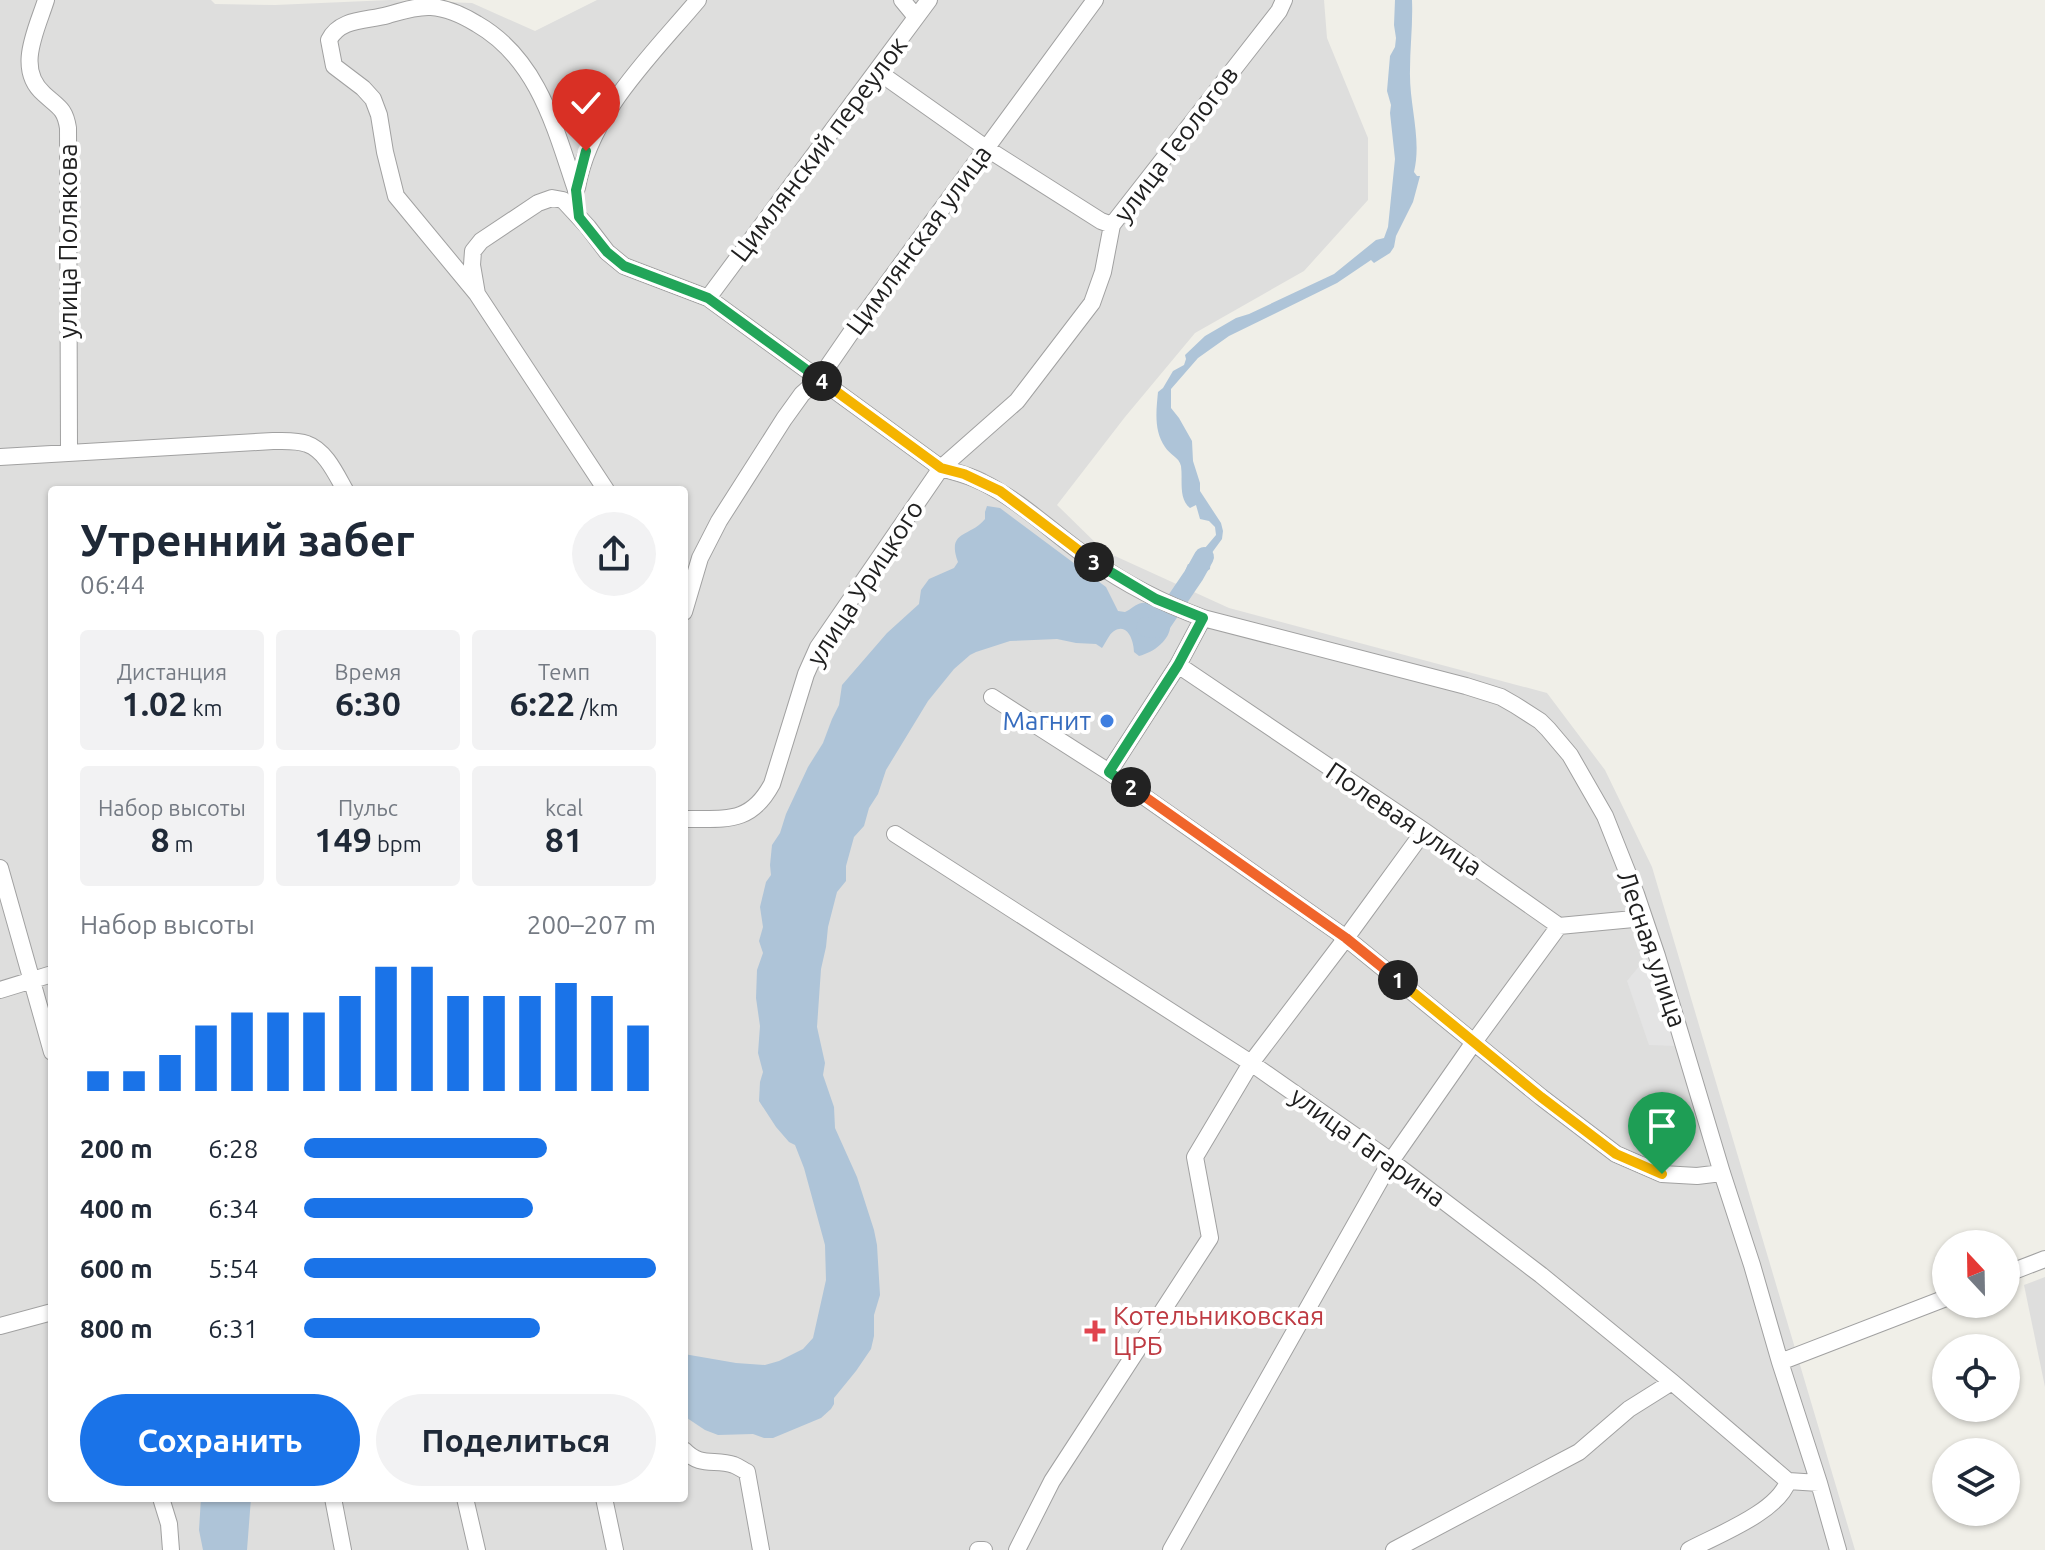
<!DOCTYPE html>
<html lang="ru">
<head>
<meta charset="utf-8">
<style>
	:root { --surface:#fff; --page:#f2f2f3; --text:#1f2937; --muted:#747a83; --accent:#1a73e8 }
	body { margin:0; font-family:Ubuntu,sans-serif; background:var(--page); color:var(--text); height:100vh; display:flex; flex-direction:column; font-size:30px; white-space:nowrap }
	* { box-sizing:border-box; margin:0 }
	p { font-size:26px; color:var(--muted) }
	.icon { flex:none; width:44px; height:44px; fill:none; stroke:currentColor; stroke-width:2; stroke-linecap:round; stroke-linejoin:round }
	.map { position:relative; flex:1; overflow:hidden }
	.sheet { position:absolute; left:48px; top:486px; width:640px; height:1016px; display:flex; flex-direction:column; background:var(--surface); border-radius:8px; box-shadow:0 2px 6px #0004 }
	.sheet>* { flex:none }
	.needle { width:52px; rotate:338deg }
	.fabs { position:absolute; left:1932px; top:1230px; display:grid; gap:16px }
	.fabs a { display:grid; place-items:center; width:88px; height:88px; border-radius:50%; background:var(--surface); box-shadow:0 2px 6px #0004; font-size:40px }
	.pin { position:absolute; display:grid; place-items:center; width:68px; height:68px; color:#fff; margin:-82px -34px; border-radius:50% 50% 50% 0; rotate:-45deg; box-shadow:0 0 8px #0007 }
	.pin .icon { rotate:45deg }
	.km { position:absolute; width:40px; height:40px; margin:-20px; border-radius:50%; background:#222; color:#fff; font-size:22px; line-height:40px; text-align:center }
	.round { display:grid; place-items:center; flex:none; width:84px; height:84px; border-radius:42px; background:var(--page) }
	.overview { display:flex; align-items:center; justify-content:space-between; height:136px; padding:0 32px }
	h1 { font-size:44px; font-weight:700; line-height:60px }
	.stats { display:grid; grid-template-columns:repeat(3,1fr); gap:12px; height:136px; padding:8px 32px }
	.stats div { display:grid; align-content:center; border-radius:8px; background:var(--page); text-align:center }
	.stats b { font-size:34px; font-weight:700 }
	.stats small { font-size:22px; font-weight:400 }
	.stats p { font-size:22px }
	.chart { height:224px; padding:16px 32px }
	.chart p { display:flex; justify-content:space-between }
	.chart svg { width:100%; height:144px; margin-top:8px; stroke:var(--accent); stroke-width:6 }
	.cta { display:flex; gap:16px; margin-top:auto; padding:16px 32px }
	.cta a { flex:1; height:92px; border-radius:48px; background:var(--accent); color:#fff; font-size:32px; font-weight:700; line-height:92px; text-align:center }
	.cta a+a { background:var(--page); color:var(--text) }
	ul { padding:0 32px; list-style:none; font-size:26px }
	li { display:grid; grid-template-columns:128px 96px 1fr; align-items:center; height:60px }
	li i { height:20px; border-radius:10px; background:var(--accent) }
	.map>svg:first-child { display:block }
	.residential { fill:#dededd; fill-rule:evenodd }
	.parking { fill:#e4e4e4 }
	.water { fill:#aec4d8 }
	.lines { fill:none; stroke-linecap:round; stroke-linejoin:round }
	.river { stroke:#aec4d8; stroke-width:20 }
	.minor-casing { stroke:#a1a1a1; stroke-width:18 }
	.minor { stroke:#fff; stroke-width:16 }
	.split-1-casing { stroke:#fff; stroke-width:16 }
	.split-2-casing { stroke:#fff; stroke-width:16 }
	.split-3-casing { stroke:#fff; stroke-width:16 }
	.split-4-casing { stroke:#fff; stroke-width:16 }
	.split-5-casing { stroke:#fff; stroke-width:16 }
	.split-1 { stroke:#f5b400; stroke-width:10 }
	.split-2 { stroke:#f0652b; stroke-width:10 }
	.split-3 { stroke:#22a559; stroke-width:10 }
	.split-4 { stroke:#f5b400; stroke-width:10 }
	.split-5 { stroke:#22a559; stroke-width:10 }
	.shop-dot { fill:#3f7fe0; stroke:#fff; stroke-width:3 }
	.health-dot { fill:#e0444e; stroke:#fff; stroke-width:3 }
	.labels { text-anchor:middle; stroke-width:8; stroke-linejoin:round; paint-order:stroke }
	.street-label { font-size:26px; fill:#202020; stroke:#fff }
	.shop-label { font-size:26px; fill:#366cbe; stroke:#fff; text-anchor:end }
	.health-label { font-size:26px; fill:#be3a42; stroke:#fff; text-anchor:start }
</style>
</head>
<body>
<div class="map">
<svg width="2045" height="1550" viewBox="0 0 2045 1550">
	<rect width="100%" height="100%" fill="#f0efe8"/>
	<!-- residential -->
	<path class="residential" d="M 0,0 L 211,0 L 215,4 L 275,5 L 390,0 L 472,3 L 535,31 L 597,0 L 1324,0 L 1327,38 L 1368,138 L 1368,200 L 1304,271 L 1195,333 L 1125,417 L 1057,505 L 1104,551 L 1229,608 L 1547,693 L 1605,770 L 1652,867 L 1855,1550 L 0,1550 ZM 52,490 L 684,490 L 684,1498 L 52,1498 Z
		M 2045,1277 L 2045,1387 L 2024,1285 Z"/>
	<!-- parking -->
	<path class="parking" d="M 1649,954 L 1678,1046 L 1649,1045 L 1627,981 Z"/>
	<!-- water -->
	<path class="water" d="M 1395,0 L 1412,0 C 1413,24 1410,47 1410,70 C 1409,105 1422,139 1414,172 L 1417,176 L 1420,176 L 1413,202 L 1396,236 L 1394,247 L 1390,253 L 1374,263 L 1371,260 L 1337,283 L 1229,336 L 1198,358 L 1171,389 L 1171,408 L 1179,418 L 1192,441 L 1193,461 L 1200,483 L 1200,491 L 1221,523 L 1223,531 L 1222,539 L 1211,554 L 1210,569 L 1202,575 L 1201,580 L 1196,581 L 1188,578 L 1185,571 L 1188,564 L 1195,566 L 1199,555 L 1216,535 L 1215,527 L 1209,521 L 1200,519 L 1196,505 L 1190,508 C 1178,498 1183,480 1181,466 C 1179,457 1170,455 1165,447 C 1154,431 1156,412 1158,392 L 1163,388 L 1173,371 L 1184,365 L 1186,359 L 1185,355 L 1205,336 L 1236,318 L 1249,314 L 1334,274 L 1376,240 L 1384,238 L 1388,227 L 1395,159 L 1390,113 L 1391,105 L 1387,91 L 1390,56 L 1395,47 L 1396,38 L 1394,25 Z
		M 987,506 L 1000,508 L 1106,587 L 1118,611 L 1125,612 C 1132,609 1135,604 1142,603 C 1149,602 1149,603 1155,606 C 1186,622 1164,650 1139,656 L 1134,652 C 1134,642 1128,622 1114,631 C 1109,634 1105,644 1102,648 L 1096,644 L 1076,643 L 1057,639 L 1010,641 L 976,652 L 970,655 L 954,669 L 928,701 L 886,770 L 878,794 L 869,808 L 864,826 L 854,837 L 846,866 L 846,881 L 837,892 L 828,927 L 826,947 L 821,969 L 817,1027 L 825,1063 L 823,1075 L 834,1107 L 835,1128 L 857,1177 L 874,1230 L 877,1245 L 880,1295 L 874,1315 L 874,1336 L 871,1349 L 856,1371 L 834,1398 L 834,1404 L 831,1409 L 821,1418 L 773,1438 L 764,1438 L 753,1434 L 718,1435 L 705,1430 L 684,1416 L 684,1354 L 736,1363 L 765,1365 L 779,1361 L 803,1349 L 813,1338 L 826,1280 L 825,1245 L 804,1168 L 795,1145 L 789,1142 L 776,1127 L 759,1101 L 760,1082 L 763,1072 L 758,1053 L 760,1026 L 756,998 L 757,970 L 763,953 L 759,941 L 763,927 L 760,907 L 766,882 L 771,875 L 770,865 L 772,845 L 780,833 L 786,814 L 808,767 L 823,743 L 832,719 L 839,705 L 842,685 L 887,633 L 919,604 L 921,590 L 929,579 L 954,568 L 958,562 C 946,530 971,537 985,519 L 985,512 Z
		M 201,1498 L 251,1498 L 247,1550 L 203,1550 L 199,1530 Z"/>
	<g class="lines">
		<!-- river -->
		<path class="river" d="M 1146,627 L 1158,628 L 1194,575 L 1204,557"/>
		<!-- minor casing -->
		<g class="minor-casing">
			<path id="minor" d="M 46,0 C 37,29 15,69 44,94 C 58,107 65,108 68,128 L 69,451
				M 902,0 L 916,17
				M 877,71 L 986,148 L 1101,221 L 1112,225
				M 577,188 C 590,113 651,56 698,0
				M 576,190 C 555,128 538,59 477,24 C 464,16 447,8 431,7 C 417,6 402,11 388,15 C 367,21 340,18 329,40 L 334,66 L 363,88 L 373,99 L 379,115 L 385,152 L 396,196 L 477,294 L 606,490
				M 477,294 L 472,265 L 473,251 L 481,241 L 538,203 L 552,198 L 563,200 L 588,227 L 607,252 L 624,266 L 708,298 L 941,468 L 1017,401 L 1092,303 L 1103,272 L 1112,225 L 1279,11 L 1284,0
				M 708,298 L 929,0
				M 0,457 L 273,441 C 284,441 297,440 307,444 C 325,450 336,474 345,490
				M 684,612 L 700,558 L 719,521 L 784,419 L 802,394 L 819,379 L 850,334 L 1095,0
				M 1178,665 L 1424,831 L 1559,926 L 1644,918
				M 992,697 L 1109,772 L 1346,938 L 1541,1097 L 1616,1154 L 1662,1174 L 1697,1176 L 1722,1173
				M 1109,772 L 1178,665 L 1203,618
				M 684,819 C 725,818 750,825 772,784 L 806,674 L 818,647 L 941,468 C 955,472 969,475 982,482 C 1023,502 1056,536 1093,561 C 1127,585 1165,604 1203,618 L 1466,686 L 1501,697 L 1515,705 L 1540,721 L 1548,729 L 1570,755 L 1605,816 L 1636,894 L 1657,956 L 1722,1173 L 1752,1265 L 1780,1362 L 1819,1483 L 1838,1550
				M 895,834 L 1251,1063 L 1391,1161 L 1541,1275 L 1672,1382 L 1788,1481 L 1819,1483
				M 0,868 L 52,1052
				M 0,990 L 52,974
				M 2006,1274 L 2045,1259
				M 0,1326 L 52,1312
				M 1780,1362 L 1946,1298
				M 684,1450 C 701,1468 715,1458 734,1465 C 739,1467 743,1470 747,1472 L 761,1550
				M 161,1498 L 169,1524 L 171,1550
				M 333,1498 L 343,1550
				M 465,1498 L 477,1550
				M 604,1498 L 615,1550
				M 978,1550 L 984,1550
				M 1017,1550 L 1052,1481 L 1210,1238 L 1195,1157 L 1251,1063 L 1346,938 L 1424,831
				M 1171,1550 L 1391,1161 L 1474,1042 L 1559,926
				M 1394,1550 L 1579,1452 L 1629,1409 L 1672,1382
				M 1689,1550 C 1717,1535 1778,1512 1788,1481"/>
		</g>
		<!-- minor -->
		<use href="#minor" class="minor"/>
	</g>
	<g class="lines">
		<!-- split-1 casing -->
		<g class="split-1-casing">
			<path id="split-1" d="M 1398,980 L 1541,1097 L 1616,1154 L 1662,1174"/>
		</g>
		<!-- split-2 casing -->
		<g class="split-2-casing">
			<path id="split-2" d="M 1131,787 L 1346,938 L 1398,980"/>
		</g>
		<!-- split-3 casing -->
		<g class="split-3-casing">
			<path id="split-3" d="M 1094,562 L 1156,599 L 1203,618 L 1178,665 L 1109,772 L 1131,787"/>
		</g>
		<!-- split-4 casing -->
		<g class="split-4-casing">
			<path id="split-4" d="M 822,381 L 941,468 L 964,474 L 1000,491 L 1094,562"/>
		</g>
		<!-- split-5 casing -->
		<g class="split-5-casing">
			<path id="split-5" d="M 586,151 L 576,190 L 579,217 L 607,252 L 624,266 L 708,298 L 822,381"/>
		</g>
		<!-- split-1 -->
		<use href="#split-1" class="split-1"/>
		<!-- split-2 -->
		<use href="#split-2" class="split-2"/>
		<!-- split-3 -->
		<use href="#split-3" class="split-3"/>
		<!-- split-4 -->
		<use href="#split-4" class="split-4"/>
		<!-- split-5 -->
		<use href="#split-5" class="split-5"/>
	</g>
	<!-- markers -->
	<circle class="shop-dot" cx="1107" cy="721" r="8"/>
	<path class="health-dot" d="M1091 1319h8v8h8v8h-8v8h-8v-8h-8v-8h8z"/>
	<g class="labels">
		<!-- street labels -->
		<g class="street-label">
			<text transform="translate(1176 144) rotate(-53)" y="9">улица Геологов</text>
			<text transform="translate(819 149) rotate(-53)" y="9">Цимлянский переулок</text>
			<text transform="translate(919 240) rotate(-54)" y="9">Цимлянская улица</text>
			<text transform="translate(68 241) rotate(-90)" y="9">улица Полякова</text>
			<text transform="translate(865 583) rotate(-57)" y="9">улица Урицкого</text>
			<text transform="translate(1404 819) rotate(34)" y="9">Полевая улица</text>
			<text transform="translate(1652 949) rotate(71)" y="9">Лесная улица</text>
			<text transform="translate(1368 1147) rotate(36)" y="9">улица Гагарина</text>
		</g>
		<!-- shop labels -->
		<g class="shop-label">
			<text x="1091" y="730">Магнит</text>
		</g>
		<!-- health labels -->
		<g class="health-label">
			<text x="1113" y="1325">Котельниковская<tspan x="1113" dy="30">ЦРБ</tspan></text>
		</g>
	</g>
</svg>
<div class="fabs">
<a><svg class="needle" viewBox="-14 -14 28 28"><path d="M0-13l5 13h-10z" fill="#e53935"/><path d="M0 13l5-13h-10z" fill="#747a83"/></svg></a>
<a><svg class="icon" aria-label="locate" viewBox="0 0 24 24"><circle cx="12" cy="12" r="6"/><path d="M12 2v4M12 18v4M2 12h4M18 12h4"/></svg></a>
<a><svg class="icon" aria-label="layers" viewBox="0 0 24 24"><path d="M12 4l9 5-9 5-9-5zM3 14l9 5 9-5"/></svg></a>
</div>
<div class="pin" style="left:1662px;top:1174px;background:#1e9e55"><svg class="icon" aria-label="arrive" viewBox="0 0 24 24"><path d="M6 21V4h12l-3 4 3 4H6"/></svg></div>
<div class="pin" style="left:586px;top:151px;background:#d93025"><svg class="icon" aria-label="check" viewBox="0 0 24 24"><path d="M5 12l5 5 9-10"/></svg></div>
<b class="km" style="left:1398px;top:980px">1</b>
<b class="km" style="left:1131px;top:787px">2</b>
<b class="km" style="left:1094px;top:562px">3</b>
<b class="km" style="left:822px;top:381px">4</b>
<section class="sheet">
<div class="overview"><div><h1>Утренний забег</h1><p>06:44</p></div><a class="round"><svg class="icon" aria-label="share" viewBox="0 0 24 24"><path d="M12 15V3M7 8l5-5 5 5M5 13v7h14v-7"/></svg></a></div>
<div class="stats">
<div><p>Дистанция</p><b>1.02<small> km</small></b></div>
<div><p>Время</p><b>6:30</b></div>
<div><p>Темп</p><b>6:22<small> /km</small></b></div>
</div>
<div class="stats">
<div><p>Набор высоты</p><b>8<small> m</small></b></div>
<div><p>Пульс</p><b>149<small> bpm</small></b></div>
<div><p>kcal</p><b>81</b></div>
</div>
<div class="chart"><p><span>Набор высоты</span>200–207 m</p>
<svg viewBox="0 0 160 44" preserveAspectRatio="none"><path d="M5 44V38M15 44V38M25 44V33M35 44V24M45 44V20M55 44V20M65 44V20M75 44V15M85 44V6M95 44V6M105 44V15M115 44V15M125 44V15M135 44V11M145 44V15M155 44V24"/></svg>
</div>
<ul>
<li><b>200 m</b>6:28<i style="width:69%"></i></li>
<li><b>400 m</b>6:34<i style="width:65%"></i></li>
<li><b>600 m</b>5:54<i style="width:100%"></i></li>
<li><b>800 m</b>6:31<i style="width:67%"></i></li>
</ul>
<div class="cta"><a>Сохранить</a><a>Поделиться</a></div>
</section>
</div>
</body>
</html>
